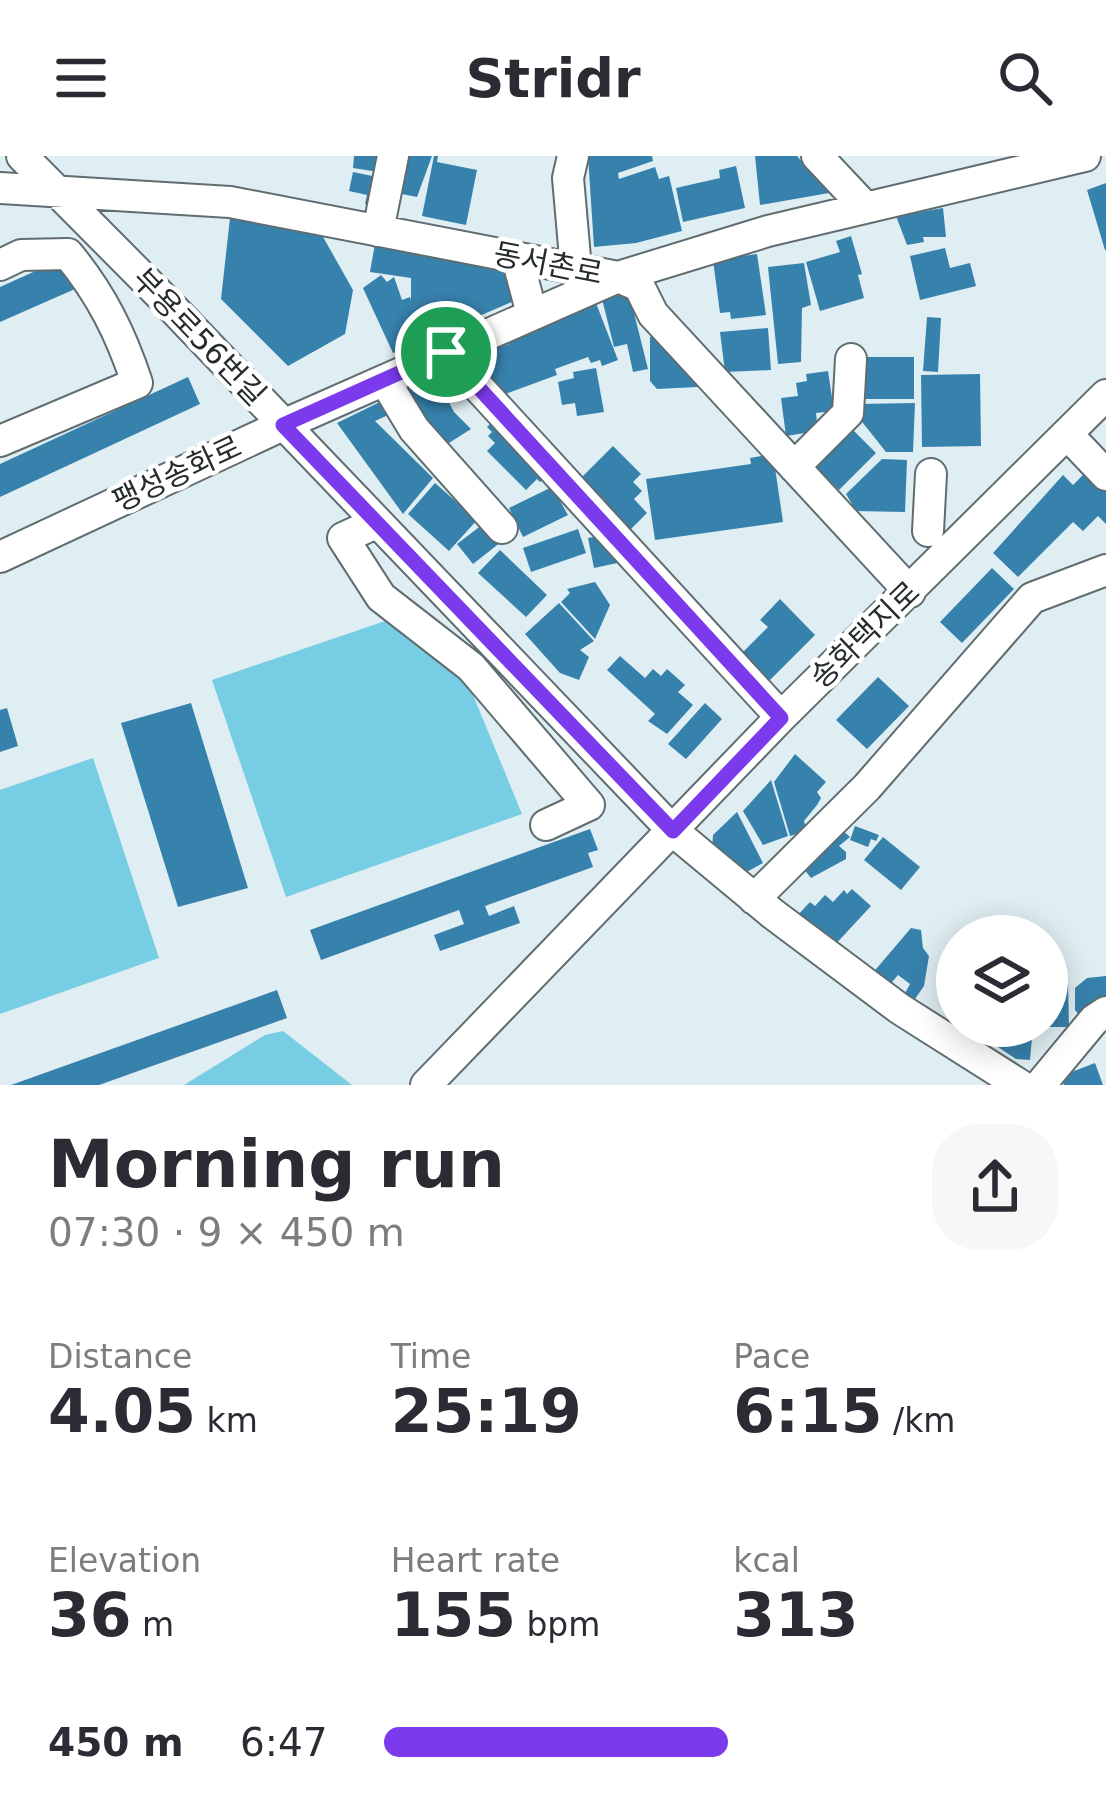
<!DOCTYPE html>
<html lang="en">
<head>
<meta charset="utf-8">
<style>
	:root { --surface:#fff; --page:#f7f7f7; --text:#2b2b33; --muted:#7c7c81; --accent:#7c3aed }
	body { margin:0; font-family:"DejaVu Sans","Noto Sans KR",sans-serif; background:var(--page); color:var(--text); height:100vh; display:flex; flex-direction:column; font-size:45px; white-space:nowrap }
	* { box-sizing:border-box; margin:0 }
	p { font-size:39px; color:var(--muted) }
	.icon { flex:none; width:66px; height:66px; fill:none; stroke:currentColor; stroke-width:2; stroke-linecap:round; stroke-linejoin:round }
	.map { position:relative; height:929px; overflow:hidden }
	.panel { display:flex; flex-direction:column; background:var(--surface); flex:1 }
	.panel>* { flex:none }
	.fabs { position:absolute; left:936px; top:759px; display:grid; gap:24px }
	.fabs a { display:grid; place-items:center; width:132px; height:132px; border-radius:50%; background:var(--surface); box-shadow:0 6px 30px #0003; font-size:60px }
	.pin { position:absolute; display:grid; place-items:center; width:102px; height:102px; color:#fff; margin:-51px; border:6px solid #fff; border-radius:50%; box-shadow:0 3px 12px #0007 }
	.round { display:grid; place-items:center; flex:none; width:126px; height:126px; border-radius:48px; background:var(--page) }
	.headline { display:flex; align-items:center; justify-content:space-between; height:204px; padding:0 48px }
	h1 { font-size:66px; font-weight:800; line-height:90px }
	.figures { display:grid; grid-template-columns:repeat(3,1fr); gap:18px; height:204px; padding:12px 48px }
	.figures div { display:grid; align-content:center }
	.figures b { font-size:60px; font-weight:800 }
	.figures small { font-size:33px; font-weight:400 }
	.figures p { font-size:33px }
	ul { padding:0 48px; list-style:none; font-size:39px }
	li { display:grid; grid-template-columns:192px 144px 1fr; align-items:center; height:90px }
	li i { height:30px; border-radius:15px; background:var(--accent) }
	header { display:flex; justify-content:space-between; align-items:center; height:156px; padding:0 48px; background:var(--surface); font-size:54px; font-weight:800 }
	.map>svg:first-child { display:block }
	.green { fill:#77cde4 }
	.building { fill:#3781ad }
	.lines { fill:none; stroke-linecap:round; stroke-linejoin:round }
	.minor-casing { stroke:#606d70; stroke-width:34 }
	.minor { stroke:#fff; stroke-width:30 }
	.route-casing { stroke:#fff; stroke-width:24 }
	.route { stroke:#7c3aed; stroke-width:15 }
	.labels { text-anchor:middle; stroke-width:9; stroke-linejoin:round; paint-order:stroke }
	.street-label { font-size:30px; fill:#262c2d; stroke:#fff }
</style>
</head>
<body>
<header><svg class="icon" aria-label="menu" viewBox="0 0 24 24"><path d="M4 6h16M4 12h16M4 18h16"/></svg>Stridr<svg class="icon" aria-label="search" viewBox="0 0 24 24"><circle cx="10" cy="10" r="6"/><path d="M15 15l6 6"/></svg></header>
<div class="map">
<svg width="1106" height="929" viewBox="0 0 1106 929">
	<rect width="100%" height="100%" fill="#dfeef2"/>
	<!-- green -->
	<path class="green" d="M 385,465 L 464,517 L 522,658 L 286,741 L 212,524 Z
		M 93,602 L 159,802 L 0,858 L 0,634 Z
		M 283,875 L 352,929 L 184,929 L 265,879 Z"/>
	<!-- building -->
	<path class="building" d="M 354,0 L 388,0 L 385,17 L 353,12 Z
		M 405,0 L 432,0 L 417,41 L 397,37 Z
		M 434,0 L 438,0 L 437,6 L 477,14 L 466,69 L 422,60 Z
		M 588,0 L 652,0 L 653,5 L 618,17 L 619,23 L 655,11 L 659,23 L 669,20 L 682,75 L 636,87 L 594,91 Z
		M 755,0 L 797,0 L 829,37 L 760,49 Z
		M 736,10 L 745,52 L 683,66 L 676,32 L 720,22 L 719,14 Z
		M 353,16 L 382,22 L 376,50 L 365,48 L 367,39 L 349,35 Z
		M 1106,27 L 1106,94 L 1105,94 L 1087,34 Z
		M 943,52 L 946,81 L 923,81 L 924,86 L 907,89 L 896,60 Z
		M 230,62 L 318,72 L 353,134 L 345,178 L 288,210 L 221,143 Z
		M 851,80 L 862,118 L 858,119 L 864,142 L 820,155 L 806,106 L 840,96 L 836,85 Z
		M 376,82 L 506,108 L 514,145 L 393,197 L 363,132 L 381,119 L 387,126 L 394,121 L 402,144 L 410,141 L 411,144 L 411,122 L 370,116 Z
		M 945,92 L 950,112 L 970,107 L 976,130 L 920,144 L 910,100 Z
		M 757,98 L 766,159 L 731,163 L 730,156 L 720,157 L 713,104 Z
		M 62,103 L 75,133 L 0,166 L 0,131 Z
		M 804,107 L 811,149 L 802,152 L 801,206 L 778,208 L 768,111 Z
		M 629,137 L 648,213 L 633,216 L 627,188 L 614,191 L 602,143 Z
		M 596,147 L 618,204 L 602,210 L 600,204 L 591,207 L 588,201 L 555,213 L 557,219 L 500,240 L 470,201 L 509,188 L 508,185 L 541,172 L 539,168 Z
		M 927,161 L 941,162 L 938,216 L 923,215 Z
		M 768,172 L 771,214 L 725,216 L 720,176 Z
		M 650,181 L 668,181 L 704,224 L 697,231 L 657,233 L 650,225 Z
		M 859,201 L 914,201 L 914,243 L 860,243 Z
		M 596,212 L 604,256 L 577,260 L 575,247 L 562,249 L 558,226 L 574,222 L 573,216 Z
		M 828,215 L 834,255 L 816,257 L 818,275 L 786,280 L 781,242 L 798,240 L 796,227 L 807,225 L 806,218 Z
		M 434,218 L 454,256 L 471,273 L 441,292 L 428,276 L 405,229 Z
		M 980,218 L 981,290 L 922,291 L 921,219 Z
		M 188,221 L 200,248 L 0,341 L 0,308 Z
		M 388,242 L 395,256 L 375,265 L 433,322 L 403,358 L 337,267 Z
		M 915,247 L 913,296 L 886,296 L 859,262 L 859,248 Z
		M 495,263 L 549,318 L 540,326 L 537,323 L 526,334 L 487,295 L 495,287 L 488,280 L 492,276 L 487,271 Z
		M 848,269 L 876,297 L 839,334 L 810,306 Z
		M 613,290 L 641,318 L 633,326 L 642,335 L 634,343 L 647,357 L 630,374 L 579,324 Z
		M 773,298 L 783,366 L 655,384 L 646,323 L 751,308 L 750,302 Z
		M 882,303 L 907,304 L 905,356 L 856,355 L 846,338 Z
		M 1090,312 L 1106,327 L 1106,368 L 1098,360 L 1083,375 L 1073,366 L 1018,421 L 993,397 L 1063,319 L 1073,329 Z
		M 435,327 L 477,364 L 449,395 L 408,358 Z
		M 552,331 L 568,359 L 523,381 L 509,352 Z
		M 491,362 L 506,382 L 473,408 L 457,388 Z
		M 578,373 L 586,397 L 531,416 L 523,392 Z
		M 604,379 L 622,406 L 594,412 L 588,382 Z
		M 500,394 L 547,439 L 526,461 L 478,417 Z
		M 992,412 L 1014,433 L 962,487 L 940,466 Z
		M 595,426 L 610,449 L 595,483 L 561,446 L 570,437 L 567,433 Z
		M 780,443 L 815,479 L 769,525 L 742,497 L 768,471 L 760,464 Z
		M 559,447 L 594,485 L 580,494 L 589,501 L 579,524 L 560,517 L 525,478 Z
		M 620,500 L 645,522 L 653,513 L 661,520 L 667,513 L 685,529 L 678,536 L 693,549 L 667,578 L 648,565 L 655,558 L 607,514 Z
		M 878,521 L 909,550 L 867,593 L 836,564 Z
		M 191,547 L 248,732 L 178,751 L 121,567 Z
		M 705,547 L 722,563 L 686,603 L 668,588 Z
		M 7,552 L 18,590 L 0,596 L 0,554 Z
		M 795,598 L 826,626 L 817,636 L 821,642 L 817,649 L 804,665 L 807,675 L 790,680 L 774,626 Z
		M 771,624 L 788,680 L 763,689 L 743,655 Z
		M 737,656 L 763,707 L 743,718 L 712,693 L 713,679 Z
		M 855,670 L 879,679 L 876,685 L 871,683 L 868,691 L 850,684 Z
		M 590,673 L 598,694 L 588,697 L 593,711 L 485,750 L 489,760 L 514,750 L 520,767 L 440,795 L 434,779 L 464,768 L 459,754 L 321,804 L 310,774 Z
		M 842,674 L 850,681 L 839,690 L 846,696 L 846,703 L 811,722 L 803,712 Z
		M 883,681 L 920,711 L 901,734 L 864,704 Z
		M 852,733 L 871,750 L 832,792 L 797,760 L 810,746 L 815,750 L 825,739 L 833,746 L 844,734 L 847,738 Z
		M 911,772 L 921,774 L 923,792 L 929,800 L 924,830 L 915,843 L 905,837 L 910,828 L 898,819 L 888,831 L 871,819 Z
		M 1106,820 L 1106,839 L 1079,859 L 1075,854 L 1075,832 L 1087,822 Z
		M 1068,825 L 1069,871 L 1050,871 L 1047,826 Z
		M 277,834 L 287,862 L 99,929 L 11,929 Z
		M 996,870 L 1033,870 L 1030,904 L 1016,903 L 995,889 Z
		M 1095,907 L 1103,929 L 1064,929 L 1061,920 Z"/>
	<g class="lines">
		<!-- minor casing -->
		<g class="minor-casing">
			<path id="minor" d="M 22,0 L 163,142 L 673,675 L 773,758 L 900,853 L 1020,929
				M 573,0 L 568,22 L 576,113
				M 817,0 L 864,50
				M 0,32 L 230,46 L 618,121 L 639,130 L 653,158 L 910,436
				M 378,75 L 393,0
				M 517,102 L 532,158
				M 0,109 L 21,99 L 68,98 C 101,138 121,178 137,227 L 0,285
				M 446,196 L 781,561
				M 385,225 L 414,273 L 502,372
				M 1067,278 L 1106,319
				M 794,311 L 848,257 L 851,203
				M 376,367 L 343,382 L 381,441 L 471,511 L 589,649 L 546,669
				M 928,375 L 931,318
				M 0,401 L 283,269 L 618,121 L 768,75 L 1085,0
				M 754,743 L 867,631 L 1032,442 L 1106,414
				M 426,929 L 781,561 L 1106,239
				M 1040,929 L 1094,864 L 1106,856"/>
		</g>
		<!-- minor -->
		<use href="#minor" class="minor"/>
	</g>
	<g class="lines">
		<!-- route casing -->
		<g class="route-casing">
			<path id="route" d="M 446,196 L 781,562 L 673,675 L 283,269 Z"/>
		</g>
		<!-- route -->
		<use href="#route" class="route"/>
	</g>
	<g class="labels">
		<!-- street labels -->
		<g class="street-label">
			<text transform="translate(548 108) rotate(11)" y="10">동서촌로</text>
			<text transform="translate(199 181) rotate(46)" y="10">부용로56번길</text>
			<text transform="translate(177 318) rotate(-25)" y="10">팽성송화로</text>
			<text transform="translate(865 479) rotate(-44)" y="10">송화택지로</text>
		</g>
	</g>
</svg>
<div class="fabs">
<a><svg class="icon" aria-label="layers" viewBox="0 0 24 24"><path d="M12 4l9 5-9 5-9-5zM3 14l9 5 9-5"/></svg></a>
</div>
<div class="pin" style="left:446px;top:196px;background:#1e9e55"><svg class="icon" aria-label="arrive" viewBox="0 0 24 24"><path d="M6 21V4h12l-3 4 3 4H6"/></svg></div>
</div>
<section class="panel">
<div class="headline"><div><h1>Morning run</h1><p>07:30 · 9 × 450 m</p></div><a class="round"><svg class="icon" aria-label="share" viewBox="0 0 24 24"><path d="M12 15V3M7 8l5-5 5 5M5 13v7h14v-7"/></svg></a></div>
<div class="figures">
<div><p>Distance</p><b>4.05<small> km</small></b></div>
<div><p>Time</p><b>25:19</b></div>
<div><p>Pace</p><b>6:15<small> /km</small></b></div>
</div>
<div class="figures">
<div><p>Elevation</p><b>36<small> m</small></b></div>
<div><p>Heart rate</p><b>155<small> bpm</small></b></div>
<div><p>kcal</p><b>313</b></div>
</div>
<ul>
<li><b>450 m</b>6:47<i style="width:51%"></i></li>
</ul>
</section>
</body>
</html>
